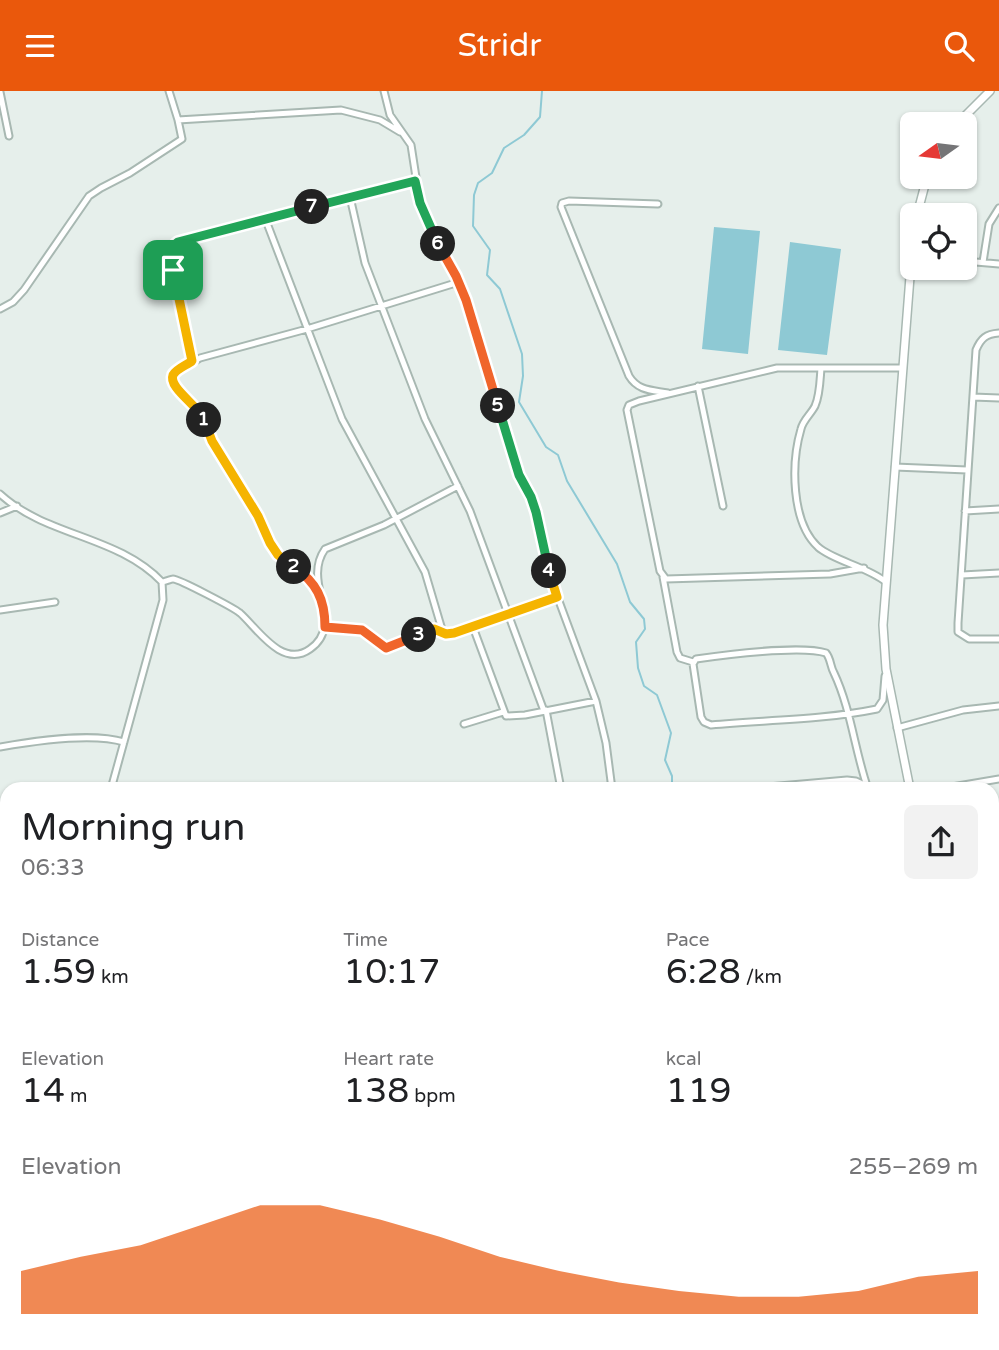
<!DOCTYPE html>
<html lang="en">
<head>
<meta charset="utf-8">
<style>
	:root { --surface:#fff; --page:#f2f2f2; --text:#202124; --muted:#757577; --accent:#ea580c }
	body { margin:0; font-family:"Varela Round",sans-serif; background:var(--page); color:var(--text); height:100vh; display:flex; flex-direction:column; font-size:26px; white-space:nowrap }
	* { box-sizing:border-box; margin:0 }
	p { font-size:23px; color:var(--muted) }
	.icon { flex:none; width:38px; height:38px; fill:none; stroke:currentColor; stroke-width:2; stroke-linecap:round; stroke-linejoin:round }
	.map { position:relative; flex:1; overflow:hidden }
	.panel { position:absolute; left:0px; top:691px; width:999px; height:569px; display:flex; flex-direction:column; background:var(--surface); border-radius:21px 21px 0 0; box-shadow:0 2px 5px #0004 }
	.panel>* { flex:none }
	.needle { width:46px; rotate:256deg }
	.fabs { position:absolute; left:900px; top:21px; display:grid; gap:14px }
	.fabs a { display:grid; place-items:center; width:77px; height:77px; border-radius:10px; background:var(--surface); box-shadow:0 2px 5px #0004; font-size:35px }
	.pin { position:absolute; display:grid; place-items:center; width:60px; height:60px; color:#fff; margin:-30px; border-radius:14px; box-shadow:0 4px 10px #0006 }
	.km { position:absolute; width:35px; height:35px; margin:-18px; border-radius:50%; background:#222; color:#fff; font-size:19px; line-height:35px; text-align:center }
	.round { display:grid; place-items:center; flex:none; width:74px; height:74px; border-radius:10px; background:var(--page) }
	.headline { display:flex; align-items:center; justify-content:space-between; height:119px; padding:0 21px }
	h1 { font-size:38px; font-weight:600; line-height:52px }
	.stats { display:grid; grid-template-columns:repeat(3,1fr); gap:10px; height:119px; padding:7px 21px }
	.stats div { display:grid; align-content:center }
	.stats b { font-size:35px; font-weight:600 }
	.stats small { font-size:19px; font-weight:400 }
	.stats p { font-size:19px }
	.chart { height:196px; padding:14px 21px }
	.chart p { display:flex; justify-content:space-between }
	.chart svg { width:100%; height:126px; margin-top:7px; fill:var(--accent); opacity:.7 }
	header { display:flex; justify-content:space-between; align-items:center; height:91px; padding:0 21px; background:var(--accent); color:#fff; font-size:32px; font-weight:600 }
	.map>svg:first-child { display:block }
	.water { fill:#8ec9d4 }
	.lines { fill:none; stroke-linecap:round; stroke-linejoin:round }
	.stream { stroke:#8ec9d4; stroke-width:2 }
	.minor-casing { stroke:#a8b8b2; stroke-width:9 }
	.tertiary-casing { stroke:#a8b8b2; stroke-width:10 }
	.minor { stroke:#fff; stroke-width:5 }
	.tertiary { stroke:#fff; stroke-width:7 }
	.split-1-casing { stroke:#fff; stroke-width:14 }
	.split-2-casing { stroke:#fff; stroke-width:14 }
	.split-3-casing { stroke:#fff; stroke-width:14 }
	.split-4-casing { stroke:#fff; stroke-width:14 }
	.split-5-casing { stroke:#fff; stroke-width:14 }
	.split-6-casing { stroke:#fff; stroke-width:14 }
	.split-7-casing { stroke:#fff; stroke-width:14 }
	.split-8-casing { stroke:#fff; stroke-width:14 }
	.split-1 { stroke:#f5b400; stroke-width:9 }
	.split-2 { stroke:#f5b400; stroke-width:9 }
	.split-3 { stroke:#f0652b; stroke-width:9 }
	.split-4 { stroke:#f5b400; stroke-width:9 }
	.split-5 { stroke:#22a559; stroke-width:9 }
	.split-6 { stroke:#f0652b; stroke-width:9 }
	.split-7 { stroke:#22a559; stroke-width:9 }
	.split-8 { stroke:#22a559; stroke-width:9 }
</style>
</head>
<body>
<header><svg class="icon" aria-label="menu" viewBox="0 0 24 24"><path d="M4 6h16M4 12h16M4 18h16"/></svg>Stridr<svg class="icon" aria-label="search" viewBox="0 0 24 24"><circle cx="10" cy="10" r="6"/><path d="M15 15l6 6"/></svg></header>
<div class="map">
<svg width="999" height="1259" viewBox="0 0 999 1259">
	<rect width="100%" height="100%" fill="#e6efeb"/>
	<!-- water -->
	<path class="water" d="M 714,136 L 760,140 L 748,263 L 702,258 Z
		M 790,151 L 841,158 L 827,264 L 778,259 Z"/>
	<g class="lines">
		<!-- stream -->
		<path class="stream" d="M 542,0 L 540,26 L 524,44 L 504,57 L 492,82 L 478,92 L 474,104 L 473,135 L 490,159 L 487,184 L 500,198 L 522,263 L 523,285 L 519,311 L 546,356 L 558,364 L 567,390 L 617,473 L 630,511 L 644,528 L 645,538 L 636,551 L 638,577 L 644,595 L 657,604 L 671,642 L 665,669 L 672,685 L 672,698
			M 992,1170 L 999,1182"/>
		<!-- minor casing -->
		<g class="minor-casing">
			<path id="minor" d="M 169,0 L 178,29
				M 384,0 L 390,24 L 411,54 L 420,112 L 466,209 L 518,384 L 531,406 L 553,494 L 596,610 L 606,652 L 612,698
				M 0,1 L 9,45
				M 350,106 L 365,172 L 425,328 L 470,420 L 544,620
				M 658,113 L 569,110 L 562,112 L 561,116 L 629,285 C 638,300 652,299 668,302
				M 265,127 L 342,328 L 425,481 L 443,542 C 461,546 536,513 557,506
				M 964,170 L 999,173
				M 983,171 L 989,133 L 999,117
				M 0,218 L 13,211 L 24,199 L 89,105 L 101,97 L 130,82 L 182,48 L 178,29 L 341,19 L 380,29 L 400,41
				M 999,242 C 986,243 981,247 976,259 L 958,532 L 958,541 L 969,548 L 999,548
				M 192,270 L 171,165 L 175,153 L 265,127 L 415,90
				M 821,277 C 820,289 820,304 815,315 C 811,323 803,329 801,338 C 791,372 791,431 818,456 C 834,470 866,475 886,491
				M 698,295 L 723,415
				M 973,306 L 999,307
				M 895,376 L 967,379
				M 0,403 C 47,446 117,444 162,491 L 163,509 L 111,698
				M 965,420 L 999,418
				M 0,422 L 17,415
				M 864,477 L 830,483 L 666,488 L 660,480 L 627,319 L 629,314 L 639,310 L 777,277 L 903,277
				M 962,484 L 999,482
				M 663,486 L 677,561 L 680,567 L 693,571
				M 162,491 C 164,491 171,488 173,488 C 179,488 234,517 240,522 C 257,537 282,578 310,558 C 346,533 301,492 325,458 L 384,434 L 458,395
				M 321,505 L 309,487 L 283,468 L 269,452 L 255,420 L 212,350 L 201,321 L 177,298 L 173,289 L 173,284 L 200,267 L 307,238 L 459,191
				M 0,519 L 55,511
				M 325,536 L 362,539 L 386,557 L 434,538 L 443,542
				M 473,536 L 506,625 L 525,624 L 596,610
				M 546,619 L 561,698
				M 464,633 L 503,621
				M 897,637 L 963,619 L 999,615
				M 0,656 C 34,650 91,641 124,651
				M 746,698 L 847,689 L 856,690 L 867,695
				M 868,698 C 855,661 851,618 834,582 C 830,575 831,568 826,562 C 801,554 724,564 696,568 L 693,573 L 701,626 L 704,631 L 711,634 C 766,629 823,629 877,618 L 883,609 L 885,585
				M 940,698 L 999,688
				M 992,752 L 999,752
				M 0,765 L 7,764
				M 992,817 L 999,814
				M 0,866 L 7,866
				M 992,911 L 999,907
				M 992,1016 L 999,1024
				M 0,1076 L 7,1076
				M 0,1195 L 7,1193
				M 354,1253 L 357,1259
				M 460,1253 L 462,1259
				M 567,1253 L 571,1259
				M 678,1253 L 681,1259
				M 784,1253 L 787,1259
				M 946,1253 L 950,1259
				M 47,1259 L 64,1253
				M 498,1259 L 513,1253
				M 745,1259 L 758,1253"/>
		</g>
		<!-- tertiary casing -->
		<g class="tertiary-casing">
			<path id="tertiary" d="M 957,33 L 990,0
				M 917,124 L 927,86
				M 910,698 L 886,578 L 883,534 L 912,160
				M 992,865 L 999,874
				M 0,1068 L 7,1068
				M 992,1076 L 999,1076"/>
		</g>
		<!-- minor -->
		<use href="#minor" class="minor"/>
		<!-- tertiary -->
		<use href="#tertiary" class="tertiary"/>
	</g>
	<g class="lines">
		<!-- split-1 casing -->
		<g class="split-1-casing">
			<path id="split-1" d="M 173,179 L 192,270 C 187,274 176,278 173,284 C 168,297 199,315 204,329"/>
		</g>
		<!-- split-2 casing -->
		<g class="split-2-casing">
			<path id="split-2" d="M 204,329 L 212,350 L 258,425 L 270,452 L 278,464 L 294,476"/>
		</g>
		<!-- split-3 casing -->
		<g class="split-3-casing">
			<path id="split-3" d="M 294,476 C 316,491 325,508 325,536 L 362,539 L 386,557 L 419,544"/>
		</g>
		<!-- split-4 casing -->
		<g class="split-4-casing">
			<path id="split-4" d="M 419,544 L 434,538 L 446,543 L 454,542 L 557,506 L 549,480"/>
		</g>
		<!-- split-5 casing -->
		<g class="split-5-casing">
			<path id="split-5" d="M 498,315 L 519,384 L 531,406 L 536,421 L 549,480"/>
		</g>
		<!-- split-6 casing -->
		<g class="split-6-casing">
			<path id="split-6" d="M 438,153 L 456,185 L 466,209 L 498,315"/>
		</g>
		<!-- split-7 casing -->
		<g class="split-7-casing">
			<path id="split-7" d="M 312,116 L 415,90 L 420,112 L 438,153"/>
		</g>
		<!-- split-8 casing -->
		<g class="split-8-casing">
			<path id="split-8" d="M 173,179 C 172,168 168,158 178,151 L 312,116"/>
		</g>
		<!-- split-1 -->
		<use href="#split-1" class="split-1"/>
		<!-- split-2 -->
		<use href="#split-2" class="split-2"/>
		<!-- split-3 -->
		<use href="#split-3" class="split-3"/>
		<!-- split-4 -->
		<use href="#split-4" class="split-4"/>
		<!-- split-5 -->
		<use href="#split-5" class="split-5"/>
		<!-- split-6 -->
		<use href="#split-6" class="split-6"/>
		<!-- split-7 -->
		<use href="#split-7" class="split-7"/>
		<!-- split-8 -->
		<use href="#split-8" class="split-8"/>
	</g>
</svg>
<div class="fabs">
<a><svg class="needle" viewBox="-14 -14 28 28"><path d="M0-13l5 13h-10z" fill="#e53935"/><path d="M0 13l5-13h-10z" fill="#757577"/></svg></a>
<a><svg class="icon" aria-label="locate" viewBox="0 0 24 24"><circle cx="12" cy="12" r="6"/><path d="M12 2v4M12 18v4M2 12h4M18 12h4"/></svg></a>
</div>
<div class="pin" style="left:173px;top:179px;background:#1e9e55"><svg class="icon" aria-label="arrive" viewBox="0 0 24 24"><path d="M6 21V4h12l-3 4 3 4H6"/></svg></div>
<b class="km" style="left:204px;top:329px">1</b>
<b class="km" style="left:294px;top:476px">2</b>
<b class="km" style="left:419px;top:544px">3</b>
<b class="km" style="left:549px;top:480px">4</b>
<b class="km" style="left:498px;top:315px">5</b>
<b class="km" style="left:438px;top:153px">6</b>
<b class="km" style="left:312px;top:116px">7</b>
<section class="panel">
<div class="headline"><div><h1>Morning run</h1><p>06:33</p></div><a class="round"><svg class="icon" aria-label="share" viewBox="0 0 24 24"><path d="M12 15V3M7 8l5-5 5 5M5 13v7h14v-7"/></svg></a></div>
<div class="stats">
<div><p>Distance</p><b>1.59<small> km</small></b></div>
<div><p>Time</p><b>10:17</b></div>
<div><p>Pace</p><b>6:28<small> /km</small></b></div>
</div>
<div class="stats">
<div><p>Elevation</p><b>14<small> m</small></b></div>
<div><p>Heart rate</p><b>138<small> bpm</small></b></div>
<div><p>kcal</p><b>119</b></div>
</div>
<div class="chart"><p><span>Elevation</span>255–269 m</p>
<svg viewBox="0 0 160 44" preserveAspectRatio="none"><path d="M0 44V29L10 24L20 20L30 13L40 6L50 6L60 11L70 17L80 24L90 29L100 33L110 36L120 38L130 38L140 36L150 31L160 29V44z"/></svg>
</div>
</section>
</div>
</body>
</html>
